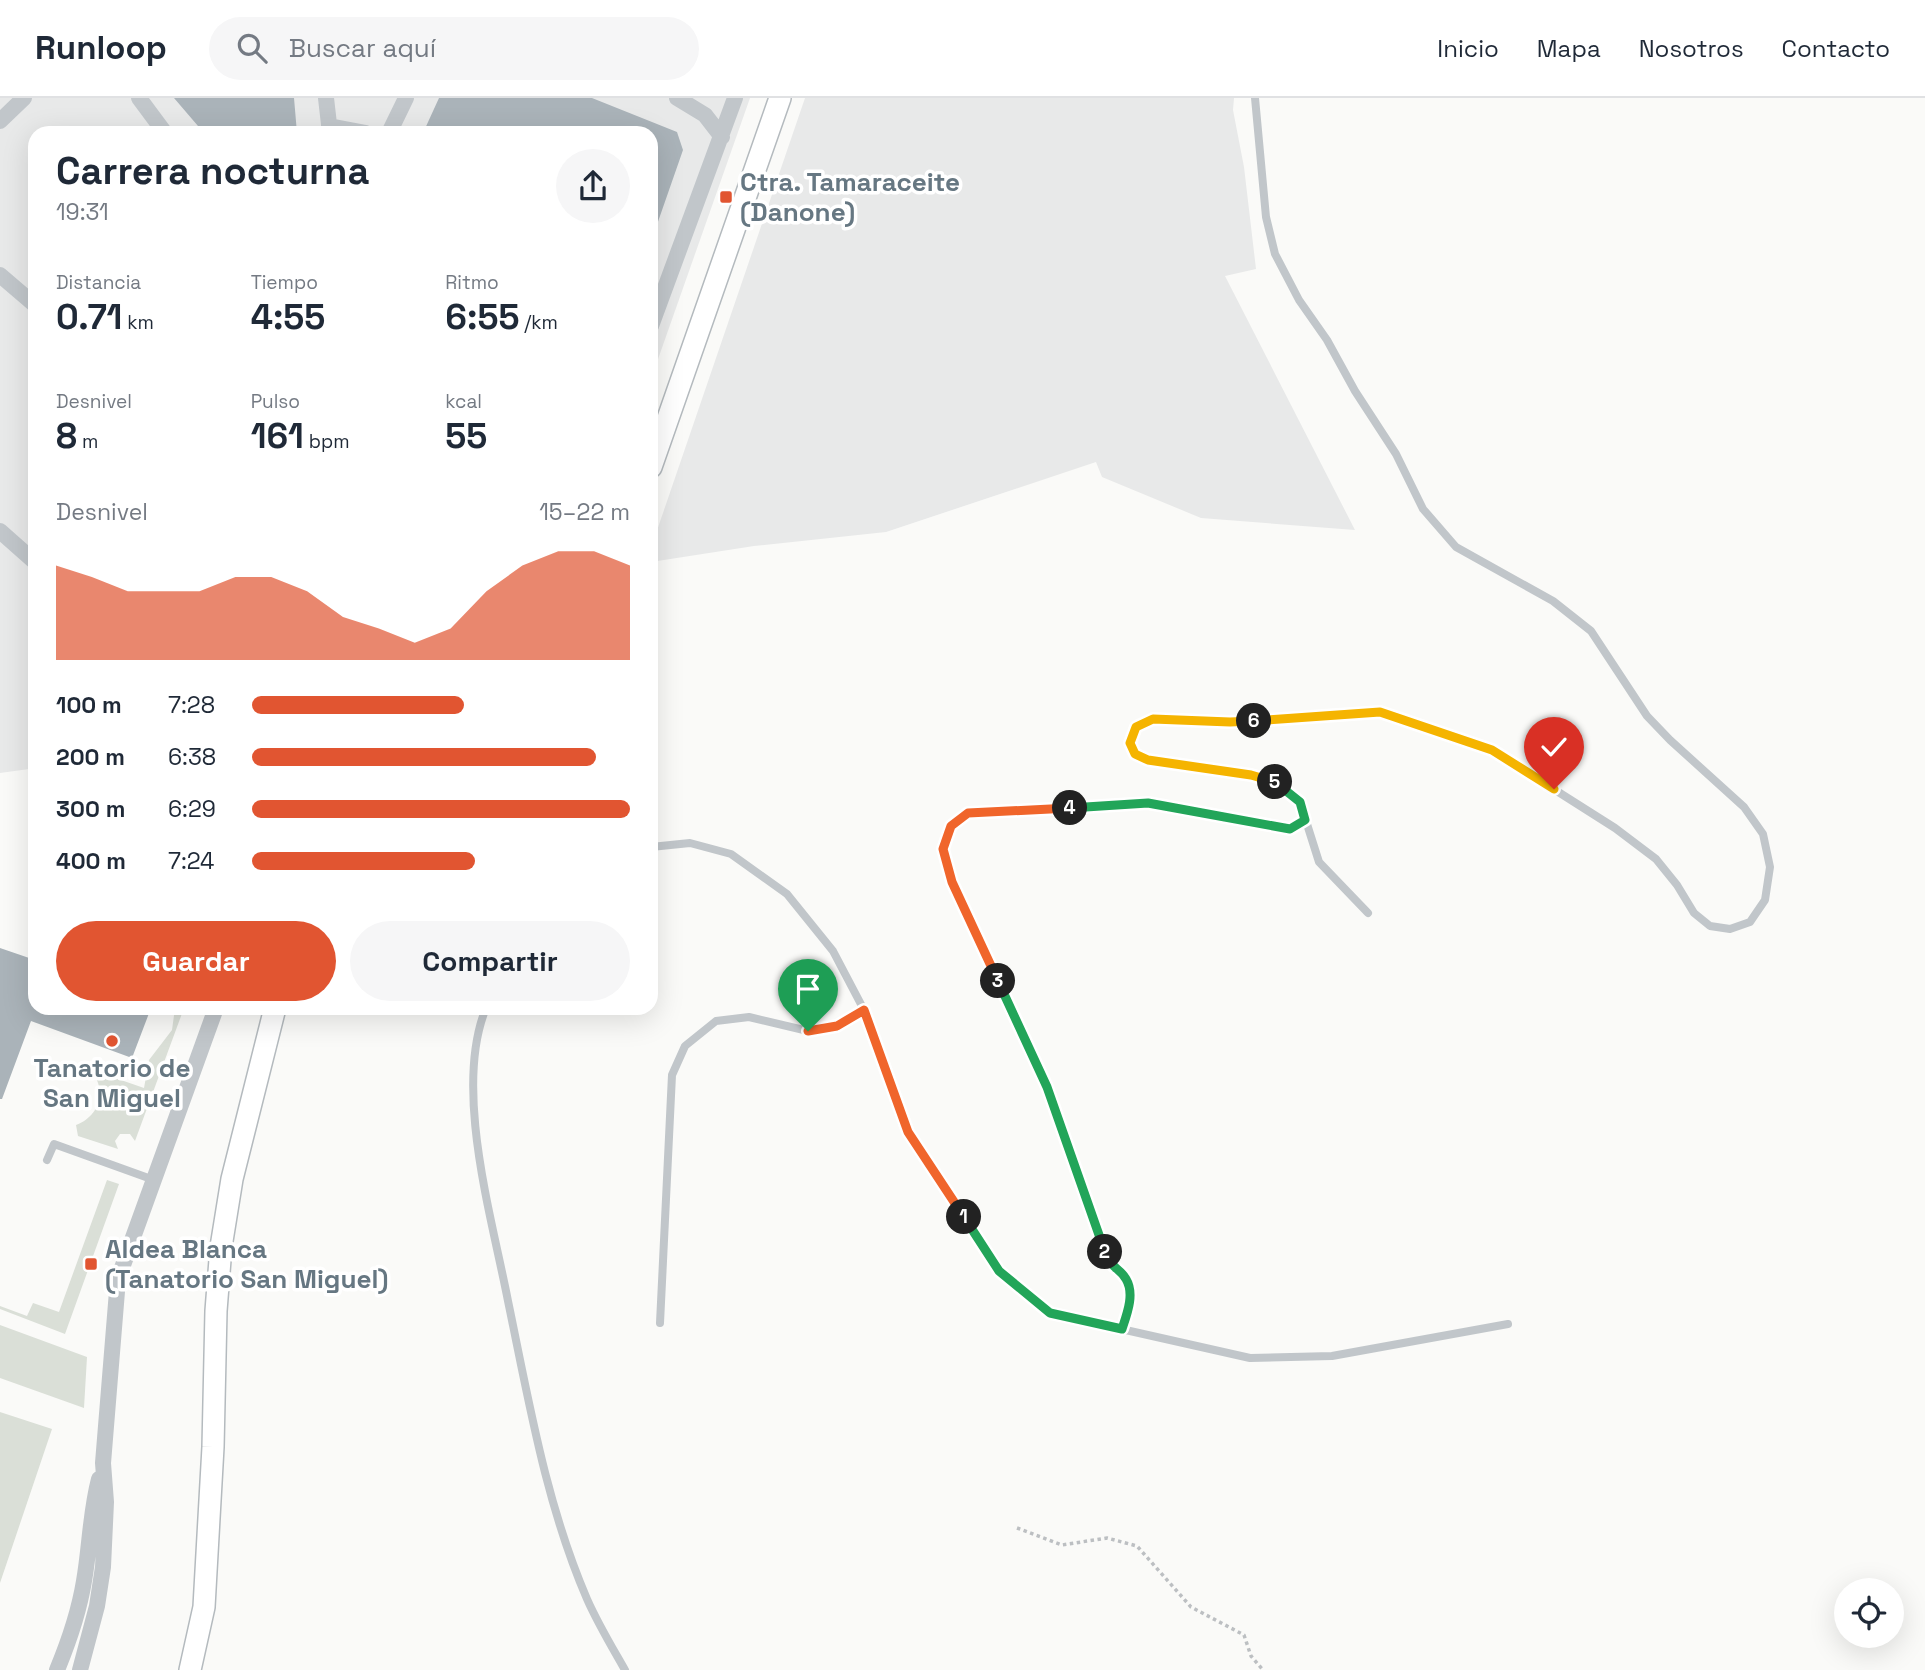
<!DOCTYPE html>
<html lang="es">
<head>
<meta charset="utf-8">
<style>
	:root { --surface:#fff; --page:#f6f6f7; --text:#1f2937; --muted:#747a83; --line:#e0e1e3; --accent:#e15531 }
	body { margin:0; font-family:"Space Grotesk",sans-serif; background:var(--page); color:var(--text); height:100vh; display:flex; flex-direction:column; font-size:26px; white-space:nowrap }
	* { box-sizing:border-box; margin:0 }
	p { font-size:23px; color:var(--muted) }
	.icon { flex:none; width:38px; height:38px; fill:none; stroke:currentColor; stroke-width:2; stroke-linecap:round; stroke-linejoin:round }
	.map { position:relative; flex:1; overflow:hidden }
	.side { position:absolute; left:28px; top:28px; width:630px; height:889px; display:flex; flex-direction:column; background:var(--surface); border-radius:21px; box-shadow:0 7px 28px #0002 }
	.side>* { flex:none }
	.fabs { position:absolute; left:1834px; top:1480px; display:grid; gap:14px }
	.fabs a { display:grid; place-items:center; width:70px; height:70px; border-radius:50%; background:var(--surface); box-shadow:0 7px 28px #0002; font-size:35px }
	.pin { position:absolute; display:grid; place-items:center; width:60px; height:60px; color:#fff; margin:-72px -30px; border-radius:50% 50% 50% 0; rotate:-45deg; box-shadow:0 0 7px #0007 }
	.pin .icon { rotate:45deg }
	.km { position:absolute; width:35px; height:35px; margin:-18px; border-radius:50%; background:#222; color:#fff; font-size:19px; line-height:35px; text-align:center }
	.round { display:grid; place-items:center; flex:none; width:74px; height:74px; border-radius:37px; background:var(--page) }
	.overview { display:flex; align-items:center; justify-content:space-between; height:119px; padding:0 28px }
	h1 { font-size:38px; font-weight:800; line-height:52px }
	.metrics { display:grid; grid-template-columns:repeat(3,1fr); gap:10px; height:119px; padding:7px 28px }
	.metrics div { display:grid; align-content:center }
	.metrics b { font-size:35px; font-weight:800 }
	.metrics small { font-size:19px; font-weight:400 }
	.metrics p { font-size:19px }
	.chart { height:196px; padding:14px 28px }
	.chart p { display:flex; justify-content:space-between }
	.chart svg { width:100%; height:126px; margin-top:7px; fill:var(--accent); opacity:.7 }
	.cta { display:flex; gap:14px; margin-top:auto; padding:14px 28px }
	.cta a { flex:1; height:80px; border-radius:42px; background:var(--accent); color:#fff; font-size:28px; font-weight:800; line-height:80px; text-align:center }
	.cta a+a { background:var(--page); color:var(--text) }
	ul { padding:0 28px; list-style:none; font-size:23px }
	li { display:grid; grid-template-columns:112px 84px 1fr; align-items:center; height:52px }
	li i { height:18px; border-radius:9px; background:var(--accent) }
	header { display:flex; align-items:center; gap:42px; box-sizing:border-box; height:98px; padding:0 35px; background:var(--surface); border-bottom:2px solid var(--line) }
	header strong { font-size:33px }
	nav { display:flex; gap:38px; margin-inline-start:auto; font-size:24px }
	.search { width:490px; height:63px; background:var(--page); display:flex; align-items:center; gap:18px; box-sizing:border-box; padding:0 24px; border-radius:38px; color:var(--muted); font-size:26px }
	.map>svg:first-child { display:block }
	.built { fill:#e8e9e9 }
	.green { fill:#dadfd7 }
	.building { fill:#aab3b9 }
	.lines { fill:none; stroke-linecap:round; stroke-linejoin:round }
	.secondary-casing { stroke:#b4babe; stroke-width:24 }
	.path { stroke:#bcbfc2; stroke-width:3.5; stroke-dasharray:3.5 3.5; stroke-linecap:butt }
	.service { stroke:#c1c6ca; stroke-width:8 }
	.minor { stroke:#c1c6ca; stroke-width:16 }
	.secondary { stroke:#fff; stroke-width:21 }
	.split-1-casing { stroke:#fff; stroke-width:14 }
	.split-2-casing { stroke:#fff; stroke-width:14 }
	.split-3-casing { stroke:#fff; stroke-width:14 }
	.split-4-casing { stroke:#fff; stroke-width:14 }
	.split-5-casing { stroke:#fff; stroke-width:14 }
	.split-6-casing { stroke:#fff; stroke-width:14 }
	.split-7-casing { stroke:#fff; stroke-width:14 }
	.split-1 { stroke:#f0652b; stroke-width:9 }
	.split-2 { stroke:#22a559; stroke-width:9 }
	.split-3 { stroke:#22a559; stroke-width:9 }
	.split-4 { stroke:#f0652b; stroke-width:9 }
	.split-5 { stroke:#22a559; stroke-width:9 }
	.split-6 { stroke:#f5b400; stroke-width:9 }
	.split-7 { stroke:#f5b400; stroke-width:9 }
	.poi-dot { fill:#e15531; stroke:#fff; stroke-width:2.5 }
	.labels { text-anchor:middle; stroke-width:7; stroke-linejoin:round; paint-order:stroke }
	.poi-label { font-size:26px; font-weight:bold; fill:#667782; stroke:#fff; text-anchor:start }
</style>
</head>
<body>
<header>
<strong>Runloop</strong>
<div class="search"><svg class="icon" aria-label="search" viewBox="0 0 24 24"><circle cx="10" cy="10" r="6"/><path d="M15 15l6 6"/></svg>Buscar aquí</div>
<nav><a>Inicio</a><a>Mapa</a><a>Nosotros</a><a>Contacto</a></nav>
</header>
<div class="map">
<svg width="1925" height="1572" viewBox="0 0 1925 1572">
	<rect width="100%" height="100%" fill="#fafaf8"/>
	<!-- built -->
	<path class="built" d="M 0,0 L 750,0 L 651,281 L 651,35 L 35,35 L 35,673 L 29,671 L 0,675 Z
		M 805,0 L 1234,0 L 1233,12 L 1244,69 L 1256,171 L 1225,178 L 1355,432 L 1201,420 L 1102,379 L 1096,364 L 886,434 L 754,448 L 651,464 L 651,450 Z"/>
	<!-- green -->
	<path class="green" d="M 175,910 L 184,910 L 135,1043 L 130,1036 L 120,1036 L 115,1043 L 118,1051 L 78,1038 L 76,1027 C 92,1021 102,1007 99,989 C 98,982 94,979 95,973 L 144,990 L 149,962 L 172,932 Z
		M 107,1082 L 119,1086 L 65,1236 L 0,1211 L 0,1208 L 27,1218 L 33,1205 L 59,1214 Z
		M 0,1227 L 87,1259 L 84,1310 L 0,1280 Z
		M 0,1314 L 52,1331 L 0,1485 Z"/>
	<!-- building -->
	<path class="building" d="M 174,0 L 294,0 L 297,35 L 204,35 Z
		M 439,0 L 592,0 L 677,34 L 683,52 L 653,138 L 651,137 L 651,35 L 423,35 Z
		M 0,850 L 35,862 L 35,910 L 151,910 L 132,960 L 31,923 L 2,1001 L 0,1001 Z"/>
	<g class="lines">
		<!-- secondary casing -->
		<g class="secondary-casing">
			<path id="secondary" d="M 651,369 L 780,0
				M 190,1572 L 204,1509 L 213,1349 L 216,1213 L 221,1149 L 232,1081 L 275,910"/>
		</g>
		<!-- path -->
		<path class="path" d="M 1126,1219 C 1134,1194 1128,1183 1109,1166 L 1047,989 L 952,784 C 943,750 937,738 968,715 L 1148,705 L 1290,731 L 1294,729
			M 1017,1430 L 1062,1447 L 1107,1440 L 1137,1448 L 1191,1509 L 1244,1537 L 1251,1558 L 1263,1572"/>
		<!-- service -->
		<path class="service" d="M 1255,0 L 1266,119 L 1275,156 L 1299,202 L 1327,242 L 1355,293 L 1396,356 L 1423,411 L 1456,449 L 1553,503 L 1591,533 L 1647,618 L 1670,642 L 1744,709 L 1763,736 L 1770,769 L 1765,802 L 1750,824 L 1730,831 L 1710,828 L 1694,815 L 1677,787 L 1656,761 L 1615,730 L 1492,652 L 1380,614 L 1230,624 L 1153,621 L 1136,629 L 1130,645 L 1135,656 L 1148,662 L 1251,677 L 1279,685 L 1300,704 L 1319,764 L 1368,815
			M 651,749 L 690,745 L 731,756 L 787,796 L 833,853 L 864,912 L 908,1034 L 999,1173 L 1050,1215 L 1250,1260 L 1332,1258 L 1508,1226
			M 486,910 C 453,990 492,1120 508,1203 C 529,1304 546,1406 587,1501 C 598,1526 612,1549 625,1572
			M 47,1062 L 54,1046 L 154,1082
			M 660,1225 L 672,977 L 685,948 L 716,923 L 749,919 L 808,933 L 837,928 L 864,912"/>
		<!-- minor -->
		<path class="minor" d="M 139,0 L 165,35
			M 326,0 L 330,35
			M 677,0 L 705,17 L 722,39
			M 0,23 L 24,0
			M 329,28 L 366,35
			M 389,35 L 406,0
			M 0,177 L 35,207
			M 651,228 L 735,0
			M 0,433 L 35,464
			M 57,1572 C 69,1543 79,1514 84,1483 C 90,1449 90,1415 99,1381
			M 80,1572 L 97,1508 L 103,1469 L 106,1404 L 103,1365 L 118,1181 L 216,910"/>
		<!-- secondary -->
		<use href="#secondary" class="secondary"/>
	</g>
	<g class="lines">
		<!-- split-1 casing -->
		<g class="split-1-casing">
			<path id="split-1" d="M 808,933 L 837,928 L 864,912 L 908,1034 L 964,1119"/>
		</g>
		<!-- split-2 casing -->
		<g class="split-2-casing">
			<path id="split-2" d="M 964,1119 L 999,1173 L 1050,1215 L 1122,1231 C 1127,1216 1135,1196 1126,1181 C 1119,1169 1111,1171 1105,1154"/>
		</g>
		<!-- split-3 casing -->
		<g class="split-3-casing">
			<path id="split-3" d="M 998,883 L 1047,989 L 1105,1154"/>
		</g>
		<!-- split-4 casing -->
		<g class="split-4-casing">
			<path id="split-4" d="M 998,883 L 952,784 L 943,751 L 951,728 L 968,715 L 1070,710"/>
		</g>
		<!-- split-5 casing -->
		<g class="split-5-casing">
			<path id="split-5" d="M 1070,710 L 1148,705 L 1290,731 L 1305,722 L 1300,704 L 1275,684"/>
		</g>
		<!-- split-6 casing -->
		<g class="split-6-casing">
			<path id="split-6" d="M 1254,623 L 1230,624 L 1153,621 L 1136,629 L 1130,645 L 1135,656 L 1148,662 L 1251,677 L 1275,684"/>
		</g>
		<!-- split-7 casing -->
		<g class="split-7-casing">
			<path id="split-7" d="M 1254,623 L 1380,614 L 1492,652 L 1554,691"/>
		</g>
		<!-- split-1 -->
		<use href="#split-1" class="split-1"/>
		<!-- split-2 -->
		<use href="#split-2" class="split-2"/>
		<!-- split-3 -->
		<use href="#split-3" class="split-3"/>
		<!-- split-4 -->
		<use href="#split-4" class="split-4"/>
		<!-- split-5 -->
		<use href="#split-5" class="split-5"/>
		<!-- split-6 -->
		<use href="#split-6" class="split-6"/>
		<!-- split-7 -->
		<use href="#split-7" class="split-7"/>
	</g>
	<!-- markers -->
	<g class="poi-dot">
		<rect x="719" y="92" width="14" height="14" rx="3.5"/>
		<circle cx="112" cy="943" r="7"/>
		<rect x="84" y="1159" width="14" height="14" rx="3.5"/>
	</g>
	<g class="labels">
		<!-- poi labels -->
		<g class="poi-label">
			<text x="740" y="93">Ctra. Tamaraceite<tspan x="740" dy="30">(Danone)</tspan></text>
			<text x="112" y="979" text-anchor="middle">Tanatorio de<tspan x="112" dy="30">San Miguel</tspan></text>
			<text x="105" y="1160">Aldea Blanca<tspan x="105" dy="30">(Tanatorio San Miguel)</tspan></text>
		</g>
	</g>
</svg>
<div class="fabs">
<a><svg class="icon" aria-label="locate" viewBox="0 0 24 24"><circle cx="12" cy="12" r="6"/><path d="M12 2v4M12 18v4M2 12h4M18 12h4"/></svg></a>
</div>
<div class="pin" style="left:808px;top:933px;background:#1e9e55"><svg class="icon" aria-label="arrive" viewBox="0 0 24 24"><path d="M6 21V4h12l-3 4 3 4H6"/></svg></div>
<div class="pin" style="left:1554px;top:691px;background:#d93025"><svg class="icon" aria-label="check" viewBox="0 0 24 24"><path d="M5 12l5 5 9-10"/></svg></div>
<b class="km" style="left:964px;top:1119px">1</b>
<b class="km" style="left:1105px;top:1154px">2</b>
<b class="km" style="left:998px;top:883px">3</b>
<b class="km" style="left:1070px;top:710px">4</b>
<b class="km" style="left:1275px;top:684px">5</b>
<b class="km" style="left:1254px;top:623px">6</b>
<section class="side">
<div class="overview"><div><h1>Carrera nocturna</h1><p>19:31</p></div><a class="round"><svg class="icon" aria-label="share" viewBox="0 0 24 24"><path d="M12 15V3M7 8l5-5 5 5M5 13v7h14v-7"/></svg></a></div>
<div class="metrics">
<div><p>Distancia</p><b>0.71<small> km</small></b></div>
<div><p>Tiempo</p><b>4:55</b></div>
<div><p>Ritmo</p><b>6:55<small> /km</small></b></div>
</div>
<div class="metrics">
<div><p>Desnivel</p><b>8<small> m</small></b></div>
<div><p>Pulso</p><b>161<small> bpm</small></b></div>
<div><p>kcal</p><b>55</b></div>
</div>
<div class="chart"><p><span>Desnivel</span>15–22 m</p>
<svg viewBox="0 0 160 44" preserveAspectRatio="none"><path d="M0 44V11L10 15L20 20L30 20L40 20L50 15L60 15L70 20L80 29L90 33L100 38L110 33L120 20L130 11L140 6L150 6L160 11V44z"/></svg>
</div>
<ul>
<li><b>100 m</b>7:28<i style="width:56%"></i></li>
<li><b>200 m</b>6:38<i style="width:91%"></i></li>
<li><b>300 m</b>6:29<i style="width:100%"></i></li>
<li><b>400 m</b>7:24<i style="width:59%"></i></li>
</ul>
<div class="cta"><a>Guardar</a><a>Compartir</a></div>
</section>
</div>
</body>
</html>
